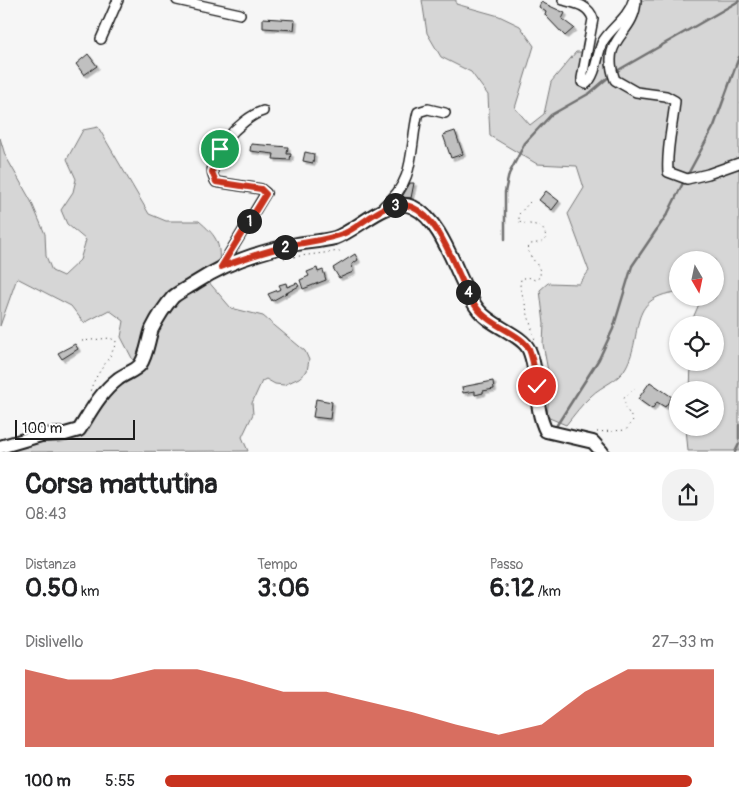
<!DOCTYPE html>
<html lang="it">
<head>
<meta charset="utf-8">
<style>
	:root { --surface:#fff; --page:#f2f2f2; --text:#202124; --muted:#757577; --accent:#c8321e }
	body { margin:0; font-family:Pangolin,sans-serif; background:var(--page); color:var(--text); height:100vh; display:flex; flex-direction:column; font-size:19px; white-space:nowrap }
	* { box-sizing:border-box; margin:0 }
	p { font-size:16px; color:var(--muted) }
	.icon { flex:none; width:28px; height:28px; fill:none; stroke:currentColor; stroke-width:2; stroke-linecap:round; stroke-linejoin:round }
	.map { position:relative; height:452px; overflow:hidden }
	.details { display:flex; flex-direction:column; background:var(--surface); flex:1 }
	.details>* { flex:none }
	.needle { width:32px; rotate:171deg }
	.tools { position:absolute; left:669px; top:251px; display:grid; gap:10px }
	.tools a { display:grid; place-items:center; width:55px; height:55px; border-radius:50%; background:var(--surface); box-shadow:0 1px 4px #0004; font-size:25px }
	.scale { position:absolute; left:15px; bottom:12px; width:120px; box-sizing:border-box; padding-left:5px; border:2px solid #1c1c1c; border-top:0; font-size:14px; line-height:18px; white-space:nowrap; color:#1c1c1c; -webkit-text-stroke:4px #fff; paint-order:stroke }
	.pin { position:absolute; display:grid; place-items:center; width:42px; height:42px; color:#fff; margin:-21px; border:2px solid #fff; border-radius:50%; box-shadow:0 1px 5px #0007 }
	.km { position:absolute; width:25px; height:25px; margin:-12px; border-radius:50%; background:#222; color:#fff; font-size:14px; line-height:25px; text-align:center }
	.round { display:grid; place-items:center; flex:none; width:52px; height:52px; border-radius:20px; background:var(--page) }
	.headline { display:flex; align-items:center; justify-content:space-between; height:85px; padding:0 25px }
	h1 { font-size:28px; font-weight:800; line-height:38px }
	.figures { display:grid; grid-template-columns:repeat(3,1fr); gap:8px; height:85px; padding:5px 25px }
	.figures div { display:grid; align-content:center }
	.figures b { font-size:25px; font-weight:800 }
	.figures small { font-size:14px; font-weight:400 }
	.figures p { font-size:14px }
	.chart { height:140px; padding:10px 25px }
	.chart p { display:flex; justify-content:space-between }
	.chart svg { width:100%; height:90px; margin-top:5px; fill:var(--accent); opacity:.7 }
	ul { padding:0 25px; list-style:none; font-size:16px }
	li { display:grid; grid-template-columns:80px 60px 1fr; align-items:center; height:38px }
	li i { height:12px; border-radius:6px; background:var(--accent) }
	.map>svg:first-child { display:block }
	.green { fill:#d6d6d6; stroke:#797979 }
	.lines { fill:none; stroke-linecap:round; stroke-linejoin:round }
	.stream { stroke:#727272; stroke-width:2.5 }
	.building { fill:#c0c0c0; stroke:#1c1c1c; filter:url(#shadow) }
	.street-casing { stroke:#1c1c1c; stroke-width:12 }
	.secondary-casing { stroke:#1c1c1c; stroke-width:16 }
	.path { stroke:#1c1c1c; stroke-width:1; stroke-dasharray:1 4; stroke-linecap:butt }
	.street { stroke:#fff; stroke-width:9 }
	.secondary { stroke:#fff; stroke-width:12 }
	.route-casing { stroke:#fff; stroke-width:10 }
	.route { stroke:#c8321e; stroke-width:6 }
</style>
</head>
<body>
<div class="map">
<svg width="739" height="452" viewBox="0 0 739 452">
	<defs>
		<filter id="shadow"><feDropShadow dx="2.5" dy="2.5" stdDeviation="0" flood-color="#0004"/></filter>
	</defs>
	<rect width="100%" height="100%" fill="#f6f6f6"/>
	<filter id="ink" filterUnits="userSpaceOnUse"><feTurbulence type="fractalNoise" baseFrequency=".02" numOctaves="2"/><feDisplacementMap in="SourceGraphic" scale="10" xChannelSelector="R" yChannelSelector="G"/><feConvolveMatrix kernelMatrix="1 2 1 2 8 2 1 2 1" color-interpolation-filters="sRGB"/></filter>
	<g filter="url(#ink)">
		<!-- green -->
		<path class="green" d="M 422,0 L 456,0 L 456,4 L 499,16 L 520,26 L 534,46 L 515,108 L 530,125 L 544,114 L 551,82 L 576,52 L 593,52 L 609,42 L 640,7 L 639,0 L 739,0 L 739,451 L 688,451 L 686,428 L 715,428 L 715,390 L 690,390 L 691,363 L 715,362 L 715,325 L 690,325 L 699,304 L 693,298 L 715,298 L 715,260 L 678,260 L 677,292 C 626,298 644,334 626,367 C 619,381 602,385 591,396 C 582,404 574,415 566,425 L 547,417 L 550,382 L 543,344 L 544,324 L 540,290 L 548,283 L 579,284 L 589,271 L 568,214 L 584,188 L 577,166 L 537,164 L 490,136 L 488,95 L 471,72 L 441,57 L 427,33 Z
			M 98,127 L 149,214 L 166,221 L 199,221 C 215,235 221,241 219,265 L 169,298 L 134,362 L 121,337 L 124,321 L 109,310 L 84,323 L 71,306 L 17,278 L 0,326 L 0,138 L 5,155 L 31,201 L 45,234 L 46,256 L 52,271 L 63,276 L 80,260 L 86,240 L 67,224 L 61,210 L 73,192 L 76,179 L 67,159 L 83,130 Z
			M 207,280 L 231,308 L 263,316 L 305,351 L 309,360 L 307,371 L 299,378 L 284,385 L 275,384 L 266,379 L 262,381 L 252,403 L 253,414 L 242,437 L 248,451 L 0,452 L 29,440 L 69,438 L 109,392 L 134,376 L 161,323 L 179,300 Z"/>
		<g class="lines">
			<!-- stream -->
			<path class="stream" d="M 615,72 L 739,1
				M 687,176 L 714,126 L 739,57
				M 505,239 L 505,192 L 509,174 L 525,143 L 551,115 L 590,93 L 611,75
				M 739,425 L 739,439
				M 555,428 L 599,359 L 613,329 L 632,266 L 668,213 L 684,181
				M 735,452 L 739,444"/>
		</g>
		<!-- building -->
		<path class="building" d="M 541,2 L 565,13 L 562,19 L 574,28 L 565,36 L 545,15 L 546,12 L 539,7 Z
			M 263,18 L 295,20 L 294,30 L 263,28 Z
			M 88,54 L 97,66 L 84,75 L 76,64 Z
			M 455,131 L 463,154 L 451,158 L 443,135 Z
			M 251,144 L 288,147 L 287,154 L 291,154 L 290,160 L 273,159 L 274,154 L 250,151 Z
			M 305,152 L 314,154 L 313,163 L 303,161 Z
			M 410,183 L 414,183 L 411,198 L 402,197 Z
			M 546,191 L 559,201 L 552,210 L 539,200 Z
			M 355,254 L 358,260 L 352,264 L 353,272 L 339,278 L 333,268 Z
			M 317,268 L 318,272 L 323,270 L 326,280 L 303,289 L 300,280 L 309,276 L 307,272 Z
			M 286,283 L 287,287 L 297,283 L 299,286 L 272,301 L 268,294 L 281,289 L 279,285 Z
			M 75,344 L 78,349 L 62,359 L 58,353 Z
			M 493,381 L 494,389 L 483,391 L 483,393 L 475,395 L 475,391 L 463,393 L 462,387 Z
			M 650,382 L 672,397 L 665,407 L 657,402 L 652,409 L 638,399 Z
			M 316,399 L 332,402 L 330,419 L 313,417 Z"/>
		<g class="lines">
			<!-- street casing -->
			<g class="street-casing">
				<path id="street" d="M 177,0 L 240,14
					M 563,0 C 575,3 589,5 593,19 L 582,78 L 582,82 L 586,84 C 596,75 597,56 602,43 C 610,28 628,19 633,1
					M 636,0 C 635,36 599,37 615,80 L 636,92 L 666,96 L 675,101 C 673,125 666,149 668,172 L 687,179 L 708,174 L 739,163
					M 101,39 L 118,0
					M 384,206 C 417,180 409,148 418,112 L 428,109 L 445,113
					M 221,267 L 266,193 L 261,189 L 216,182 C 200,159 242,117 263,111"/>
			</g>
			<!-- secondary casing -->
			<g class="secondary-casing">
				<path id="secondary" d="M 0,447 L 41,435 L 65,434 L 79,430 C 91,411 100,393 118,379 C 124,374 135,371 140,365 C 147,355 148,340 152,329 C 157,319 166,305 173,297 C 179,292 189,287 195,283 C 227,262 260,251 297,244 C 309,242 323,241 335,238 C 358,230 388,196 413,207 C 445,222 457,281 477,308 C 489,326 522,334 529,350 C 540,375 533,406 546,431 L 593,442 L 602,452"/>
			</g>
			<!-- path -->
			<path class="path" d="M 530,202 L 519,214 L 519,222 C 531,226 544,221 546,238 L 543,242 L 531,244 L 528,248 C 529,260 542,264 540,277 L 535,280 L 528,277 L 521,279 L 520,286 L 535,340
				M 284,258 L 340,251
				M 82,341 L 110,338 L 116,341 C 112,360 95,372 90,392
				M 597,432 L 626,430 L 633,420 L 627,410 L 624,398 L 635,388"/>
			<!-- street -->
			<use href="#street" class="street"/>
			<!-- secondary -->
			<use href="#secondary" class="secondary"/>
		</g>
	</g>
	<g class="lines" filter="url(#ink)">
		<!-- route casing -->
		<g class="route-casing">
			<path id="route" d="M 220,149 L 212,172 L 216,182 L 261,189 L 266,194 L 221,267 C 245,258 268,250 293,245 C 311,241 328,240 345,233 C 365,224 388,196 412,207 C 445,221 457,281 477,308 C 490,326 522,334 529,349 C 534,361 535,374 537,386"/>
		</g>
		<!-- route -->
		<use href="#route" class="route"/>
	</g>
</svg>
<div class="tools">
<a><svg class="needle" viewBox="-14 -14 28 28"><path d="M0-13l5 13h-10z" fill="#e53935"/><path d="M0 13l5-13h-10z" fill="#757577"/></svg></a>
<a><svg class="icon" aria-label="locate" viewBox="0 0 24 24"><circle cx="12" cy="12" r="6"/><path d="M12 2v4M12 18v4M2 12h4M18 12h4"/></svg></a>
<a><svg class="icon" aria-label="layers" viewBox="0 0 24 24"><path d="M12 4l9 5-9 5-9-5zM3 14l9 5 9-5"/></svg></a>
</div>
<div class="scale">100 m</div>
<div class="pin" style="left:220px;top:149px;background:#1e9e55"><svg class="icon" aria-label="arrive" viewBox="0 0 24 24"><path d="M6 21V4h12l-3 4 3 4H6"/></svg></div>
<div class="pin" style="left:537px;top:386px;background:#d93025"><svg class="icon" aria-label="check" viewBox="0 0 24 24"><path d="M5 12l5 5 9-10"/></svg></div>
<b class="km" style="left:249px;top:221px">1</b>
<b class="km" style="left:285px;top:247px">2</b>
<b class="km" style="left:395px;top:205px">3</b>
<b class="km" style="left:468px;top:292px">4</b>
</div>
<section class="details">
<div class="headline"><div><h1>Corsa mattutina</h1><p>08:43</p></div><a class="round"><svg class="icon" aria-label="share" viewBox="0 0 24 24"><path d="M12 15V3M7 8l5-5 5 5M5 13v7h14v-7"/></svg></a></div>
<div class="figures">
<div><p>Distanza</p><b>0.50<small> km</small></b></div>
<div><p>Tempo</p><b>3:06</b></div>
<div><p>Passo</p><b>6:12<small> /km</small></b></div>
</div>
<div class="chart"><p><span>Dislivello</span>27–33 m</p>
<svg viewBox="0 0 160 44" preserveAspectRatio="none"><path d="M0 44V6L10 11L20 11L30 6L40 6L50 11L60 17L70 17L80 22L90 27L100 33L110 38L120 33L130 17L140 6L150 6L160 6V44z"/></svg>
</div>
<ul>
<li><b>100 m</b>5:55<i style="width:96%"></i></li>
</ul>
</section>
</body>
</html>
